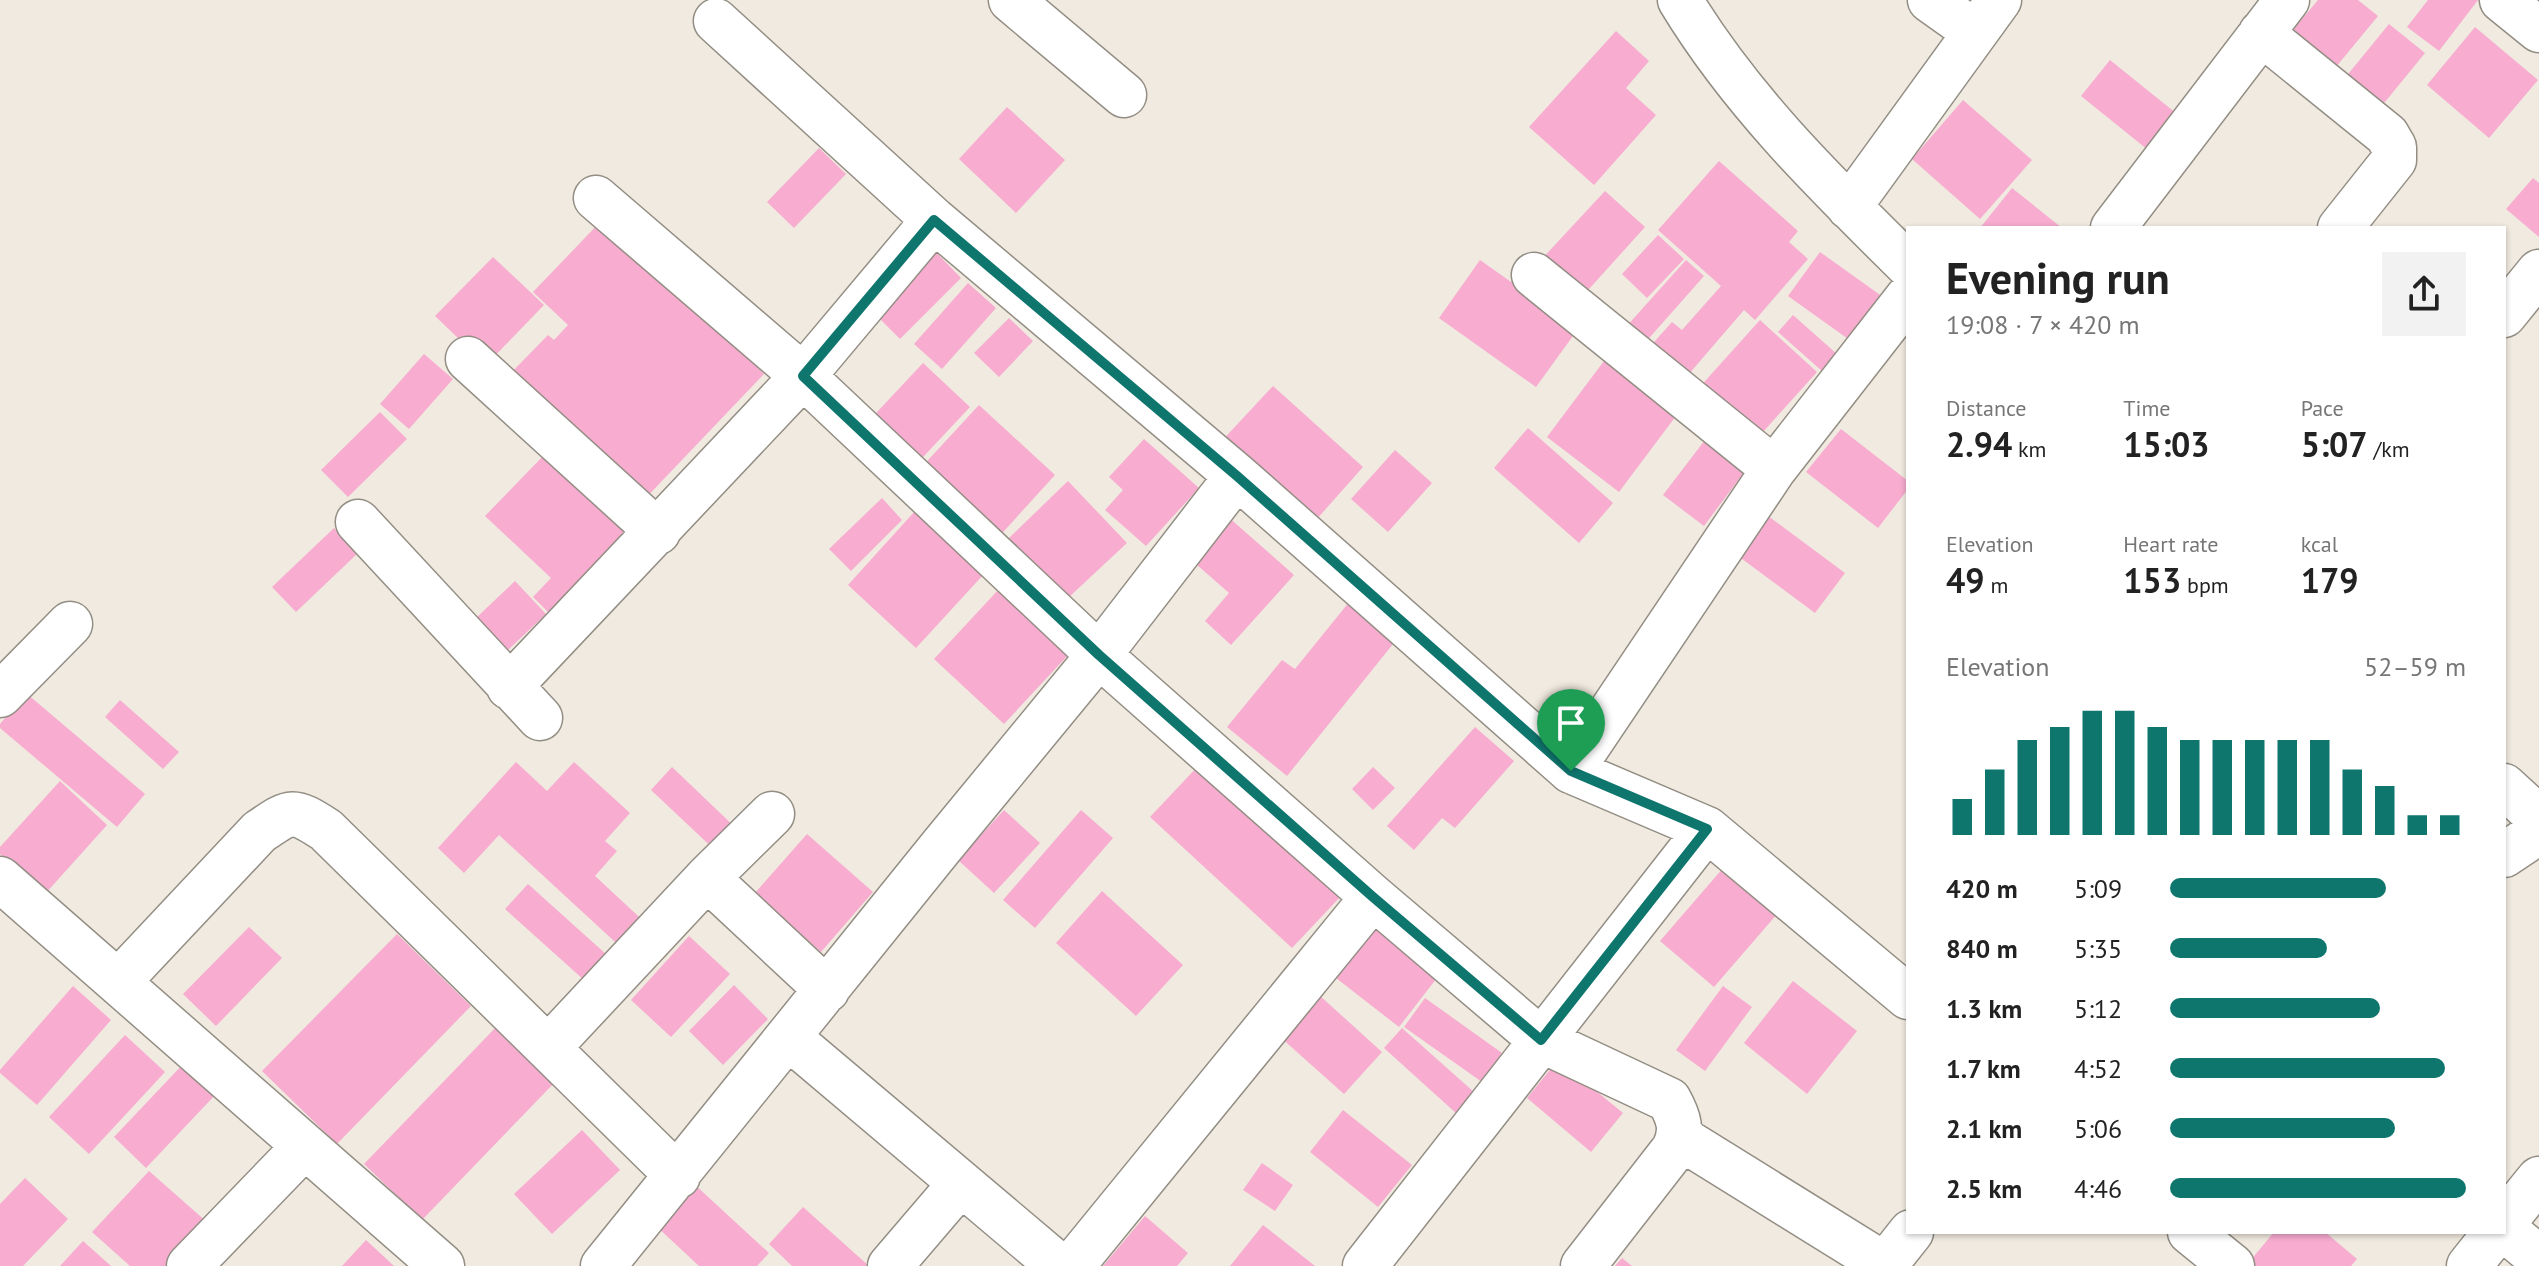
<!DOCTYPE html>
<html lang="en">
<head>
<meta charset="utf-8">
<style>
	:root { --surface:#fff; --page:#f2f2f2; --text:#222; --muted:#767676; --accent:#0f766e }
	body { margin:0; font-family:"PT Sans",sans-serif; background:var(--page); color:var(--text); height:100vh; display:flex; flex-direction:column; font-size:30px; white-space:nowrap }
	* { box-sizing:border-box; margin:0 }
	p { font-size:26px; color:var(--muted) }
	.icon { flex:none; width:44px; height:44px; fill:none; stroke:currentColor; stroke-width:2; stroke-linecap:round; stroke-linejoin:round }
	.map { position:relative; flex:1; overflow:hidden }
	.details { position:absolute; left:1906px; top:226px; width:600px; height:1008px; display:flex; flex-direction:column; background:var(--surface); border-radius:0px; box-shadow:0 2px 6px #0004 }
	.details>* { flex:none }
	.pin { position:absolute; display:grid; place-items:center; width:68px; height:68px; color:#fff; margin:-82px -34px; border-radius:50% 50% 50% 0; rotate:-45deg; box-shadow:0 0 8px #0007 }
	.pin .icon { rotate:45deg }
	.round { display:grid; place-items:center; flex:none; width:84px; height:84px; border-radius:0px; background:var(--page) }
	.headline { display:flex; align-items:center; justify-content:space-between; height:136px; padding:0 40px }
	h1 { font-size:44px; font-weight:800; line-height:60px }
	.metrics { display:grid; grid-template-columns:repeat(3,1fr); gap:12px; height:136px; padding:8px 40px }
	.metrics div { display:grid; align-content:center }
	.metrics b { font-size:34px; font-weight:800 }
	.metrics small { font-size:22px; font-weight:400 }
	.metrics p { font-size:22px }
	.chart { height:224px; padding:16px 40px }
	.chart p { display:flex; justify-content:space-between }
	.chart svg { width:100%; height:144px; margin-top:8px; stroke:var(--accent); stroke-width:6 }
	ul { padding:0 40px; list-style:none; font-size:26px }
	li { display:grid; grid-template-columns:128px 96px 1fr; align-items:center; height:60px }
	li i { height:20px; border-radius:10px; background:var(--accent) }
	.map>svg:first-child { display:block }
	.building { fill:#f7acd0 }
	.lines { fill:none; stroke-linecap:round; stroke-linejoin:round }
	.street-casing { stroke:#938e84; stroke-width:47 }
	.street { stroke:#fff; stroke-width:44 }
	.route-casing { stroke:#fff; stroke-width:16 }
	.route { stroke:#0f766e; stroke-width:10 }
</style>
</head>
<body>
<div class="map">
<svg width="2539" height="1266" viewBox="0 0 2539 1266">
	<rect width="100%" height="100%" fill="#f1eae0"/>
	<!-- building -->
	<path class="building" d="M 2318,0 L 2358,0 L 2378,16 L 2331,73 L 2287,37 Z
		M 2428,0 L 2478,0 L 2439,51 L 2407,27 Z
		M 2389,24 L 2425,53 L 2376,113 L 2340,84 Z
		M 2475,27 L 2538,80 L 2489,138 L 2427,85 Z
		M 1616,31 L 1649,61 L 1626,88 L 1656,115 L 1594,185 L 1529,127 Z
		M 2110,60 L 2177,114 L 2148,150 L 2081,96 Z
		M 1963,100 L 2032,160 L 1980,219 L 1912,159 Z
		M 1007,107 L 1065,160 L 1016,213 L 959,159 Z
		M 819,148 L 846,174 L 794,228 L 767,202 Z
		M 1719,161 L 1798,231 L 1789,242 L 1808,259 L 1755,320 L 1744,310 L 1682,382 L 1646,351 L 1672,322 L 1682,330 L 1721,286 L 1658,230 Z
		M 2533,178 L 2539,183 L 2539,237 L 2506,209 Z
		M 2012,188 L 2062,228 L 1980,228 Z
		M 1605,191 L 1645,227 L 1580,299 L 1539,262 Z
		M 603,219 L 764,374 L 639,505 L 506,378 L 548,335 L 554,340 L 568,325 L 533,292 Z
		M 1658,235 L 1684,259 L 1647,298 L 1622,274 Z
		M 927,243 L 961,278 L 900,339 L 866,305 Z
		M 1820,252 L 1883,297 L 1851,341 L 1788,296 Z
		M 493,257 L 544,305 L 486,365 L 435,316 Z
		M 1480,260 L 1578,329 L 1536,387 L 1439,318 Z
		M 1686,260 L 1704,276 L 1643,345 L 1625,328 Z
		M 968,283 L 996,308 L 942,369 L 914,344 Z
		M 1793,315 L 1838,355 L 1823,372 L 1778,332 Z
		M 1009,318 L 1033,341 L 999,377 L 974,353 Z
		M 1760,320 L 1817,372 L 1754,442 L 1697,390 Z
		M 424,354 L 453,379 L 409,429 L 380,404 Z
		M 1604,361 L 1676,416 L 1619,492 L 1547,437 Z
		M 923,363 L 970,407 L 910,471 L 863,427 Z
		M 1273,386 L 1363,467 L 1308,529 L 1217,446 Z
		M 979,405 L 1055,475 L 994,542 L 917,472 Z
		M 380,412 L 407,439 L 348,497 L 321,470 Z
		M 1528,428 L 1613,503 L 1579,543 L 1494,468 Z
		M 1841,429 L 1908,481 L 1908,489 L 1878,528 L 1806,472 Z
		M 1708,436 L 1748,467 L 1704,526 L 1663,495 Z
		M 1144,439 L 1199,488 L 1146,546 L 1105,510 L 1123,490 L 1109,477 Z
		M 1395,450 L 1432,483 L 1388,532 L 1351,499 Z
		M 546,453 L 630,532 L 551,615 L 533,597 L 551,578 L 485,516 Z
		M 1068,481 L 1127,543 L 1067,599 L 1009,538 Z
		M 882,498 L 902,520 L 851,571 L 829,549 Z
		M 915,511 L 984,574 L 916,648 L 848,585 Z
		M 1764,513 L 1845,573 L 1815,613 L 1734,553 Z
		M 1226,515 L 1294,575 L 1231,645 L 1205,621 L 1229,593 L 1188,557 Z
		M 334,528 L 358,553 L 296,612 L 272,587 Z
		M 515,581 L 546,614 L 507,651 L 475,619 Z
		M 1000,588 L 1070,653 L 1004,724 L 934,659 Z
		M 1350,601 L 1397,639 L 1287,776 L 1227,727 L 1282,660 L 1295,669 Z
		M 26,693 L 145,794 L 117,827 L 0,728 L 0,724 Z
		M 120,700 L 179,752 L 163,769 L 105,717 Z
		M 1475,727 L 1514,761 L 1455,828 L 1442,818 L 1414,850 L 1387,826 Z
		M 516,762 L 547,791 L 574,762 L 630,813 L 605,841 L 617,851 L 595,876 L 650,927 L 627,953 L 499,835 L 464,873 L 438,848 Z
		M 1200,764 L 1342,895 L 1292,948 L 1150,817 Z
		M 672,767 L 740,832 L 719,854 L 651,790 Z
		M 1373,767 L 1395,788 L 1373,810 L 1352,789 Z
		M 60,781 L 107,825 L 45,894 L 0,854 L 0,847 Z
		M 1004,810 L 1040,843 L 994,893 L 958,860 Z
		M 1081,810 L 1113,838 L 1035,928 L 1003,900 Z
		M 807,834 L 873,892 L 821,952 L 755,893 Z
		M 1724,867 L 1778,913 L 1714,987 L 1660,941 Z
		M 528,884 L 617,964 L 594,989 L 505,909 Z
		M 1102,891 L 1183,965 L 1136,1016 L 1056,943 Z
		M 1369,919 L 1440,974 L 1399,1027 L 1327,971 Z
		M 249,927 L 282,958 L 216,1026 L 183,994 Z
		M 397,934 L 471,1006 L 337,1144 L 262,1071 Z
		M 689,936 L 730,974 L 671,1037 L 631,1000 Z
		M 1793,981 L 1857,1031 L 1807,1094 L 1744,1043 Z
		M 734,985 L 768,1019 L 723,1065 L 689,1031 Z
		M 1308,985 L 1382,1052 L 1344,1094 L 1270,1028 Z
		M 73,986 L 111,1020 L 37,1105 L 0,1073 L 0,1070 Z
		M 1723,986 L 1752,1007 L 1705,1071 L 1676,1050 Z
		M 1425,998 L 1502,1053 L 1482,1082 L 1404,1027 Z
		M 500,1023 L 558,1079 L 422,1220 L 364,1164 Z
		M 1402,1028 L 1475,1093 L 1457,1114 L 1384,1048 Z
		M 125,1035 L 165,1072 L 89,1154 L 49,1117 Z
		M 1558,1060 L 1623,1113 L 1591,1152 L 1527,1098 Z
		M 186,1061 L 218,1092 L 146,1168 L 114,1137 Z
		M 1343,1110 L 1412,1165 L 1378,1207 L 1310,1152 Z
		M 582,1130 L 620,1170 L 552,1234 L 514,1194 Z
		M 1262,1163 L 1293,1185 L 1275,1211 L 1243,1190 Z
		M 149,1171 L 208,1223 L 170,1266 L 130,1266 L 92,1232 Z
		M 25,1178 L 68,1219 L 23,1266 L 0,1266 L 0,1204 Z
		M 693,1183 L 769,1253 L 757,1266 L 699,1266 L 655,1225 Z
		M 803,1207 L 869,1266 L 792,1266 L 769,1244 Z
		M 1145,1216 L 1188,1253 L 1177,1266 L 1103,1266 Z
		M 1263,1225 L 1315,1266 L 1230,1266 Z
		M 2274,1232 L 2325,1232 L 2357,1259 L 2351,1266 L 2246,1266 Z
		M 366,1240 L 394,1266 L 342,1266 Z
		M 83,1241 L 111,1266 L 60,1266 Z
		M 1622,1258 L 1632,1266 L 1615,1266 Z"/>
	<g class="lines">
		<!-- street casing -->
		<g class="street-casing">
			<path id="street" d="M 1011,0 L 1124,95
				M 1680,0 C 1741,101 1825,183 1908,265
				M 1930,0 L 1975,32
				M 2502,0 L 2539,30
				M 716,21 L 934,220 L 1237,476 L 1571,771 L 1707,829 L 1908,997
				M 2261,33 L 2387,135 L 2394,147 L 2394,160 L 2340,228
				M 596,198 L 803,376 L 1099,655 L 1373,897 L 1541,1040 L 1669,1100 C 1679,1118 1683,1130 1674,1149 L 1583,1266
				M 1849,207 L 1999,0
				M 2113,228 L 2287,0
				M 1534,275 L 1774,469
				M 2504,315 L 2539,272
				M 468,359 L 658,532
				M 358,522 L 540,718
				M 509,687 L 803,376 L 934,220
				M 0,695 L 70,624
				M 1571,771 L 1774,469 L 1908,297
				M 2504,786 L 2539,818
				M 2504,855 L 2539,832
				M 707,878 L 827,990
				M 0,879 L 442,1266
				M 118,982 L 259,832 C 291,810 292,808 326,830 L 678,1176
				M 788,1037 L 1059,1266
				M 548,1048 L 707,878 L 772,814
				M 1681,1134 L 1687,1142 L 1885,1265
				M 2504,1222 L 2539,1179
				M 2504,1229 L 2539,1258
				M 2190,1232 L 2232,1266
				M 189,1266 L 305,1146
				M 603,1266 L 941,847 L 1099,655 L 1237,476
				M 890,1266 L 961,1183
				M 1072,1266 L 1373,897
				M 1365,1266 L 1707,829
				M 1884,1266 L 1911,1232
				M 2469,1266 L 2496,1232"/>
		</g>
		<!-- street -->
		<use href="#street" class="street"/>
	</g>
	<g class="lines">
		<!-- route casing -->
		<g class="route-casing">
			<path id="route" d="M 934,220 L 1237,476 L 1571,771 L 1707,829 L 1541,1040 L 1373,897 L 1099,655 L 803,376 Z"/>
		</g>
		<!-- route -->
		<use href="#route" class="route"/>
	</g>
</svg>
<div class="pin" style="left:1571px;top:771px;background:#1e9e55"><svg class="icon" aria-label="arrive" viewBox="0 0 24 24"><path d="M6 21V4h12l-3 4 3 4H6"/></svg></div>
<section class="details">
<div class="headline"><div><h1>Evening run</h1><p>19:08 · 7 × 420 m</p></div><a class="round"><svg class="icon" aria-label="share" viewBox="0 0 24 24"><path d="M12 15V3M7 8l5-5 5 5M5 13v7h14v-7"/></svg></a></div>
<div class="metrics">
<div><p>Distance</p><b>2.94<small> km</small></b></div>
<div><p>Time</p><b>15:03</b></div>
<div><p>Pace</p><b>5:07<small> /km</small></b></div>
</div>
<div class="metrics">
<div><p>Elevation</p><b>49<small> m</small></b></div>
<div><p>Heart rate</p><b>153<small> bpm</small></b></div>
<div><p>kcal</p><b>179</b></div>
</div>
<div class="chart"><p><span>Elevation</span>52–59 m</p>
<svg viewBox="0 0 160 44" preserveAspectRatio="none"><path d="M5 44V33M15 44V24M25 44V15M35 44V11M45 44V6M55 44V6M65 44V11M75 44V15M85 44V15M95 44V15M105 44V15M115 44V15M125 44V24M135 44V29M145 44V38M155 44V38"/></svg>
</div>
<ul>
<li><b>420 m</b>5:09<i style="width:73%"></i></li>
<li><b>840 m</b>5:35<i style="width:53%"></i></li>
<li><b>1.3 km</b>5:12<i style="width:71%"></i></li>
<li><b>1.7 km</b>4:52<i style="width:93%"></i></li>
<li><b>2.1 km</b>5:06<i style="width:76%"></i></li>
<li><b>2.5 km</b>4:46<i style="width:100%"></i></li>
</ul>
</section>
</div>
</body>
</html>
